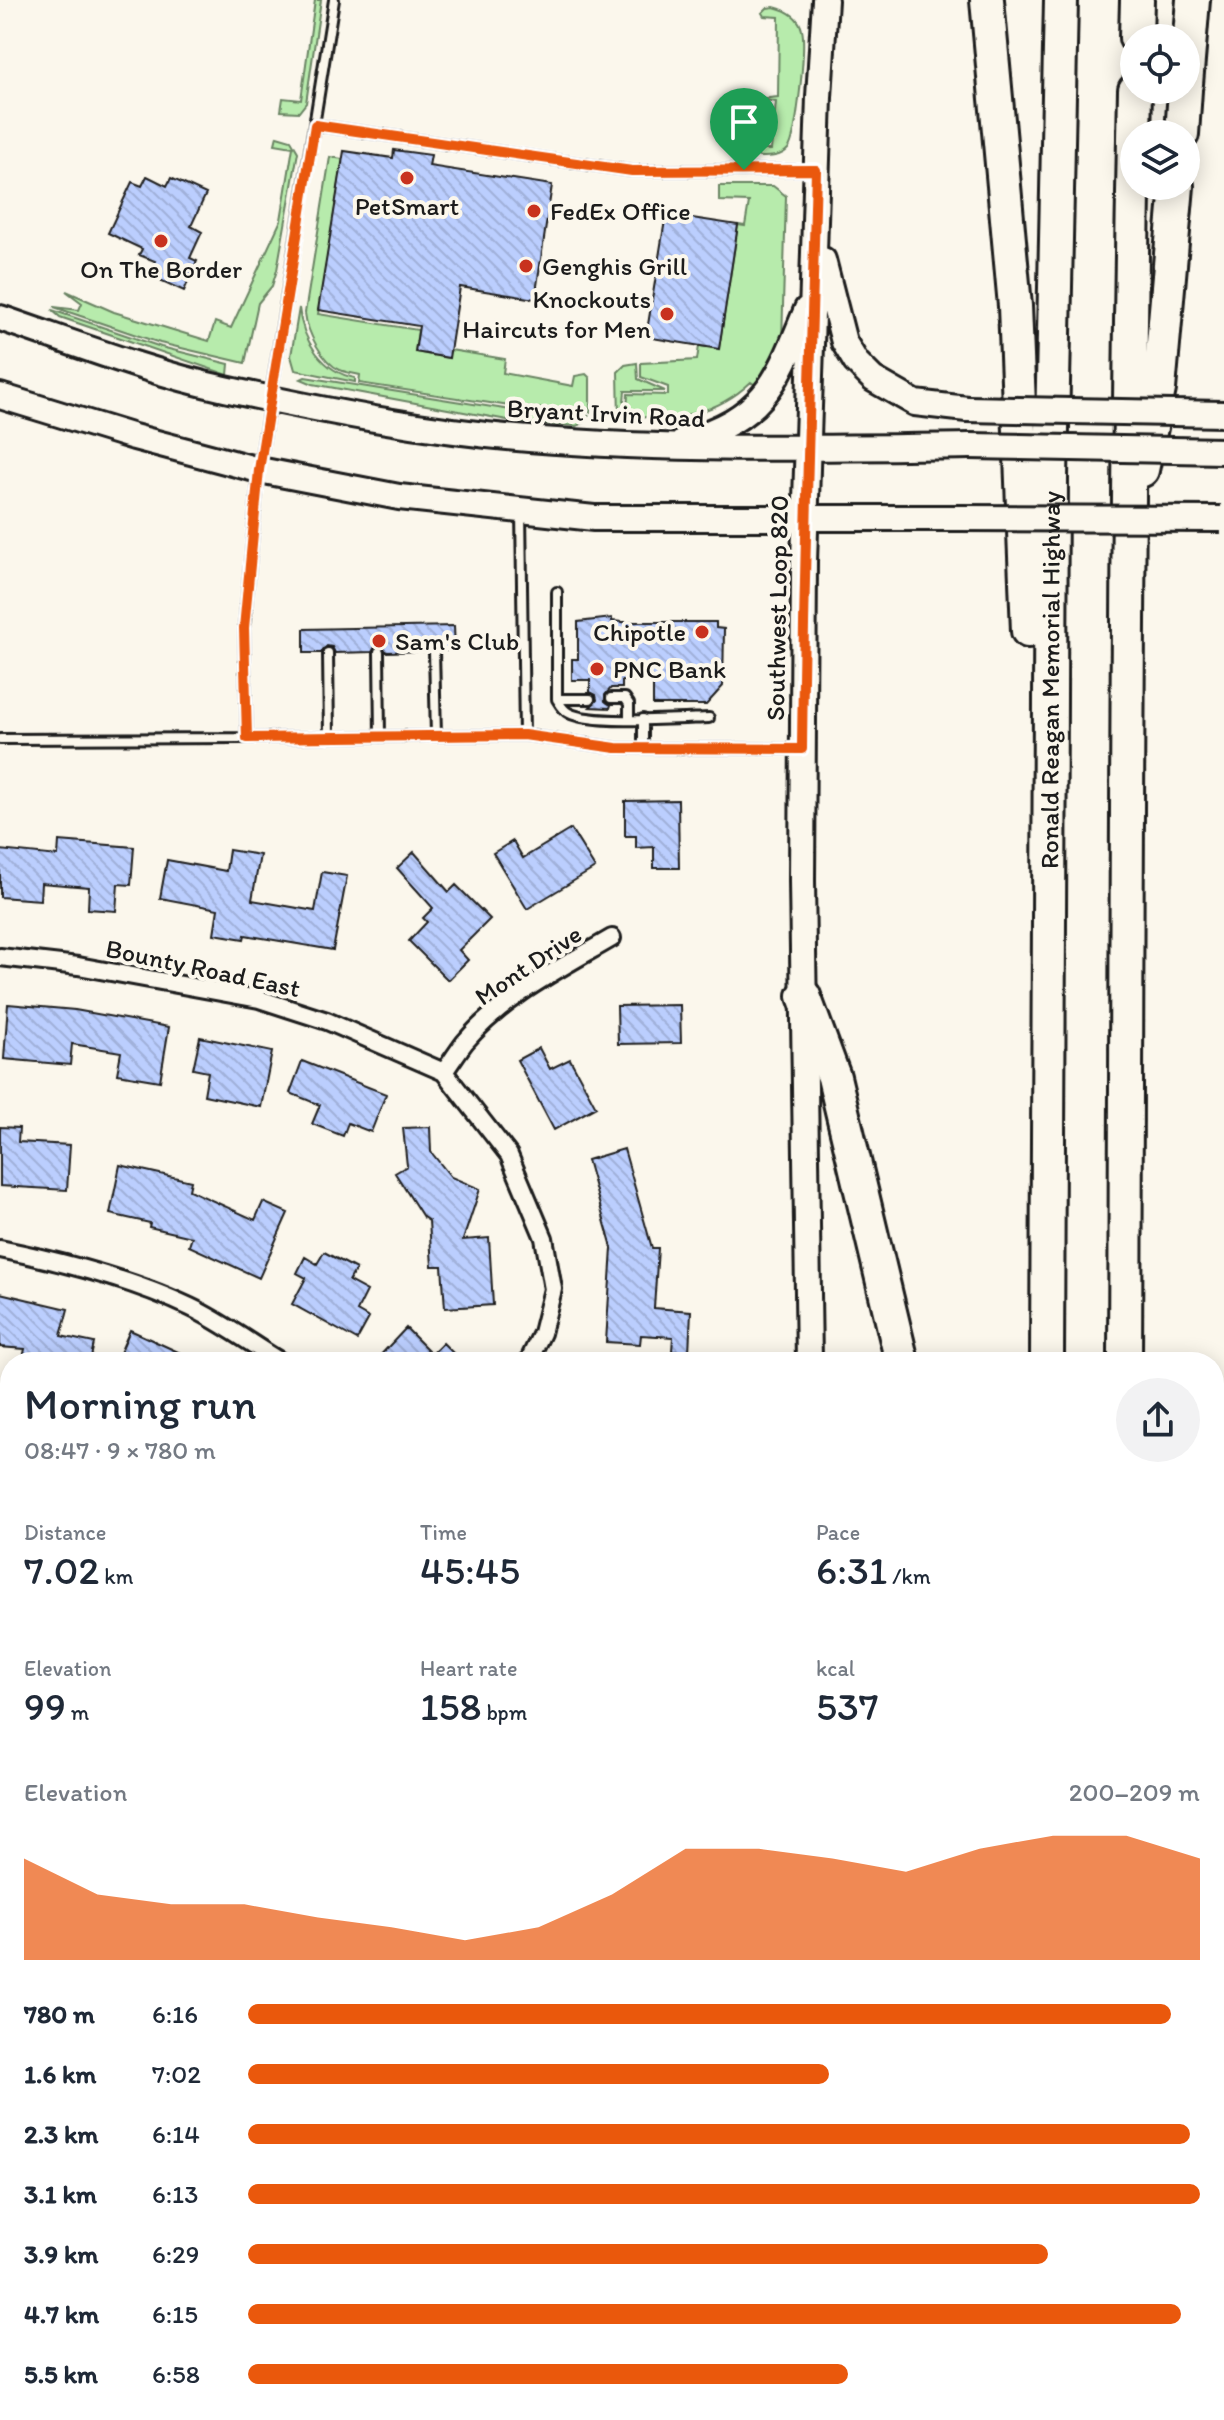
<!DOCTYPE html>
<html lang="en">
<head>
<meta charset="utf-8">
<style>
	:root { --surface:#fff; --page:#f2f2f3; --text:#1f2937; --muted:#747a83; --accent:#ea580c }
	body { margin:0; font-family:Itim,sans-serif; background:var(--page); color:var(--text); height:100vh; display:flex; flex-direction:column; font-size:30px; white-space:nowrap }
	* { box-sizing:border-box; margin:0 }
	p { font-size:26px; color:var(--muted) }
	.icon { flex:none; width:44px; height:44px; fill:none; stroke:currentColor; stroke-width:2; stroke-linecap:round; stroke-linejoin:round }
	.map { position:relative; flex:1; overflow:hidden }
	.side { position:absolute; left:0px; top:1352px; width:1224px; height:1068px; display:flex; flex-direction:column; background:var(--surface); border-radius:32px 32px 0 0; box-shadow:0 4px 20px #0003 }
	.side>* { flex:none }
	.buttons { position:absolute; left:1120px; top:24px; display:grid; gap:16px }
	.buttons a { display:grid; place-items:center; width:80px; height:80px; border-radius:50%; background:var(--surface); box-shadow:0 4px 20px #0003; font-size:40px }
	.pin { position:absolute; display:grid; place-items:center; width:68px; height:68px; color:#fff; margin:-82px -34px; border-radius:50% 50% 50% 0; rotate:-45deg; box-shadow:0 0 8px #0007 }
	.pin .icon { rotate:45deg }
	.round { display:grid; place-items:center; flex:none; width:84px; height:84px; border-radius:42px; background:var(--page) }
	.overview { display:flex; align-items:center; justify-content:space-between; height:136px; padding:0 24px }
	h1 { font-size:44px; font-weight:600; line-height:60px }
	.stats { display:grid; grid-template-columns:repeat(3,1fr); gap:12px; height:136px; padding:8px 24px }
	.stats div { display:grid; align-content:center }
	.stats b { font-size:40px; font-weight:600 }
	.stats small { font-size:22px; font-weight:400 }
	.stats p { font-size:22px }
	.chart { height:224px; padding:16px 24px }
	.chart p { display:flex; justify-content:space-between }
	.chart svg { width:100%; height:144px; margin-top:8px; fill:var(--accent); opacity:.7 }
	ul { padding:0 24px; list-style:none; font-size:26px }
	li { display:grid; grid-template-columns:128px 96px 1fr; align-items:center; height:60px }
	li i { height:20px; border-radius:10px; background:var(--accent) }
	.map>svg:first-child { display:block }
	.green { fill:#b7ebac; stroke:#6a8464; stroke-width:2 }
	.building { fill:url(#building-back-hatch); stroke:#1c1c1c; stroke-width:2 }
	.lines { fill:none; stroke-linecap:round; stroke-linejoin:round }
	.service-casing { stroke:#1c1c1c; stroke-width:14 }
	.minor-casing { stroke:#1c1c1c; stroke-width:22 }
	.secondary-casing { stroke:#1c1c1c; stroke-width:30 }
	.motorway-casing { stroke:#1c1c1c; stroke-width:38 }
	.service { stroke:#fbf7ec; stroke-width:8 }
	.minor { stroke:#fbf7ec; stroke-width:16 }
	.secondary { stroke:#fbf7ec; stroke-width:24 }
	.motorway { stroke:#fbf7ec; stroke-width:32 }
	.secondary-bridge-casing { stroke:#1c1c1c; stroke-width:30; stroke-linecap:butt }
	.secondary-bridge { stroke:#fbf7ec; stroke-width:24 }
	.route-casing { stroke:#fff; stroke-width:16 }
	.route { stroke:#ea580c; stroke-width:10 }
	.poi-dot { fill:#c8321e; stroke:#fbf7ec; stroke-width:3 }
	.labels { text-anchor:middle; stroke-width:8; stroke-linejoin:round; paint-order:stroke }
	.poi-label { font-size:26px; fill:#1c1c1c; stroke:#fbf7ec; text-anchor:start }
	.street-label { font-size:26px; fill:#1c1c1c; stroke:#fbf7ec }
</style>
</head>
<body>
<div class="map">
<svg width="1224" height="2420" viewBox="0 0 1224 2420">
	<defs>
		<pattern id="building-back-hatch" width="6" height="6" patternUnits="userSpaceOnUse" patternTransform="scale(2)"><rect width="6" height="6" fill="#bbcefe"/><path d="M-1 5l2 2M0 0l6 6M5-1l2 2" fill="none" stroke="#a0b0d9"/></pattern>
	</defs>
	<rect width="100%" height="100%" fill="#fbf7ec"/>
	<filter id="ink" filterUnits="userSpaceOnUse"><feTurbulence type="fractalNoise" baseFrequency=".0125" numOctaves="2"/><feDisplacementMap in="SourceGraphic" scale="16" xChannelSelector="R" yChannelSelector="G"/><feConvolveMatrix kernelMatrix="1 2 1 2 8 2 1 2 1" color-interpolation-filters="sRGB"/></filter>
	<g filter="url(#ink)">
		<!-- green -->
		<path class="green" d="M 315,0 L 321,0 L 306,103 L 299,112 L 281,111 L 283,98 L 301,100 Z
			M 774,7 C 786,10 799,16 802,30 C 806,45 797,138 788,149 C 781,157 769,157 759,157 L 755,152 L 756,150 L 771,150 L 776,102 L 760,99 L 778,97 L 779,17 L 764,16 L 762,13 L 767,8 Z
			M 277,136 L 291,140 L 298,152 L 277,270 L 272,286 L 258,303 L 245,363 L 160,343 L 54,307 L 79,310 L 82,303 L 66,291 L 114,312 L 209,341 L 215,322 L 231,328 L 281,220 L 293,147 L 275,144 Z
			M 330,157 L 343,159 L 318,314 L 418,330 L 415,352 L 448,358 L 450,350 L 505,359 L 503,373 L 573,386 L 575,376 L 586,374 L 590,378 L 590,412 L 516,407 L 359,383 L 360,375 C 354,373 346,373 340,370 C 322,362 307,332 305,313 Z
			M 719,186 L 773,186 L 786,196 L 782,343 L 762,385 L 755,385 L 751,382 C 716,415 675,421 629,416 L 627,413 L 628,394 L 668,395 L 668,387 L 641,377 L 641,363 L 697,360 L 699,346 L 719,348 L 738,225 L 745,226 L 749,202 L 719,201 Z
			M 299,308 C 302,340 323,372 355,378 L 355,382 L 295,370 L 291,356 Z
			M 52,310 L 161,347 L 229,364 L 228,375 L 60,317 Z
			M 637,363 L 638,379 L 665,391 L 625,391 L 623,412 L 619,418 L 618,372 L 625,365 Z
			M 305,377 L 517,411 L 588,416 L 584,423 L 576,426 L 518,422 L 313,384 L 301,379 Z"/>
		<!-- building -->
		<path class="building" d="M 394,150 L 431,155 L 429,166 L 552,185 L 535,299 L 460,287 L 449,358 L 415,352 L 419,326 L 318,310 L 344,151 L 393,158 Z
			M 147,176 L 167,186 L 171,178 L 206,194 L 191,226 L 202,232 L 190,258 L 197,261 L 184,291 L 149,275 L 155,261 L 139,255 L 142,249 L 108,233 L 132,182 L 142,186 Z
			M 666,214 L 738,225 L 719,349 L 646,337 Z
			M 612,618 L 612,621 L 622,622 L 716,622 L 716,628 L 724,629 L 723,686 L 706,705 L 653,705 L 653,681 L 622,681 L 622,688 L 611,688 L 605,695 L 605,701 L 611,705 L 610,708 L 590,707 L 597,700 L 596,695 L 590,692 L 590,680 L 572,680 L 572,659 L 578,659 L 578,622 Z
			M 454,626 L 455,650 L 441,651 L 435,644 L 430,646 L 427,651 L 386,652 L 383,646 L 378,645 L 372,652 L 335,653 L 332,647 L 327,646 L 321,653 L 304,653 L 304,629 Z
			M 678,800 L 679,868 L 654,868 L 654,847 L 636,848 L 636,836 L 625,836 L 625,801 Z
			M 571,829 L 595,868 L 527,909 L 493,853 L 513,841 L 523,858 Z
			M 59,841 L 134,847 L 131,885 L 118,884 L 116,911 L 88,909 L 89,887 L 41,883 L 40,900 L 0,897 L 0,850 L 58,856 Z
			M 229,850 L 260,855 L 252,900 L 315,911 L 322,872 L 347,876 L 333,950 L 245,935 L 244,939 L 214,934 L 218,909 L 160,898 L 167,860 L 226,871 Z
			M 414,852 L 449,892 L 456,885 L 490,919 L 459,950 L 468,960 L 448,980 L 409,941 L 427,922 L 423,918 L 433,908 L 397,868 Z
			M 8,1004 L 75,1010 L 169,1027 L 160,1081 L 117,1074 L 121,1052 L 72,1044 L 70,1065 L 4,1059 Z
			M 680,1005 L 681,1043 L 618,1044 L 617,1006 Z
			M 200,1037 L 272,1052 L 261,1107 L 204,1095 L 208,1072 L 193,1069 Z
			M 539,1048 L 550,1069 L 570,1059 L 596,1107 L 554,1130 L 517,1060 Z
			M 302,1061 L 386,1094 L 371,1132 L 348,1123 L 343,1136 L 312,1124 L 320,1105 L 290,1093 Z
			M 0,1127 L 19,1128 L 18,1142 L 70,1145 L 67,1190 L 0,1186 Z
			M 430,1127 L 431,1152 L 451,1177 L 480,1189 L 463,1240 L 489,1238 L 493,1305 L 445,1308 L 442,1266 L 432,1266 L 429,1221 L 423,1217 L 395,1173 L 407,1166 L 403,1128 Z
			M 624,1149 L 652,1248 L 658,1248 L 654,1308 L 691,1311 L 689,1352 L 672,1351 L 673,1337 L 641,1335 L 640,1344 L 606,1342 L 612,1248 L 587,1160 Z
			M 120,1165 L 191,1181 L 189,1190 L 255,1220 L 263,1202 L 288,1213 L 259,1278 L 189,1246 L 192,1237 L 149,1227 L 150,1223 L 110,1214 Z
			M 324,1252 L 356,1269 L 349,1281 L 367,1291 L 357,1311 L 369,1318 L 357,1340 L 292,1304 L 306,1278 L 297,1273 L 305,1257 L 317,1264 Z
			M 0,1293 L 68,1309 L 61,1336 L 94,1343 L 90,1362 L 22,1362 L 25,1349 L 0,1347 Z
			M 406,1328 L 432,1354 L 443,1343 L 462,1362 L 374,1362 Z
			M 130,1330 L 200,1362 L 116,1362 Z"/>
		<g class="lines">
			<!-- service casing -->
			<g class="service-casing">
				<path id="service" d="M 315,125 L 632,171 L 815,170
					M 521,511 L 524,735
					M 557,592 L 557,699 C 560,704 563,710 569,713 C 591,725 680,719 709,718
					M 434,651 L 436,736
					M 379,652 L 380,737
					M 328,653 L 329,737
					M 611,698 L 625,698 L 629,704 L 629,719
					M 557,699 L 590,699
					M 643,719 L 643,748
					M 247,738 L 524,735 L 616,748 L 801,749
					M 0,739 L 247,738 L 244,628 L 259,470 L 334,0"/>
			</g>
			<!-- minor casing -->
			<g class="minor-casing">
				<path id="minor" d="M 0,957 L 78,966 L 259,999 L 327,1021 L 444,1072 L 509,1155 L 544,1238 L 553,1289 L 542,1333 L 528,1362
					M 444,1072 C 451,1062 458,1051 465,1042 C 504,996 561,968 612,938
					M 0,1249 C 64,1262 131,1279 190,1307 C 222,1322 251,1344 281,1362
					M 0,1594 L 10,1600
					M 0,2031 L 10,2033
					M 278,2410 L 280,2420
					M 572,2420 L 573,2410"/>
			</g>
			<!-- secondary casing -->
			<g class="secondary-casing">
				<path id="secondary" d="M 823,260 L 844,342 L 856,362 L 873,379 L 915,403 L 967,409
					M 0,318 C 74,343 148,372 225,389 C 324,411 427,431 529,439 C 676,451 823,448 970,446
					M 0,396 L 134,437 L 259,470 L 399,497 L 594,518 L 957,518
					M 684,441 C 766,417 777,382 807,309
					M 809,1362 L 802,881 L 804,562 L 819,97 L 825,0
					M 807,2420 L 807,2410"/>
			</g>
			<!-- motorway casing -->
			<g class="motorway-casing">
				<g id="motorway">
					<path d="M 987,0 L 1015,306 L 1028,631"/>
					<path d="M 1136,38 L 1137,0"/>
					<path d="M 1186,84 L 1193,0"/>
					<path d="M 1182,134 L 1185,90"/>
					<path d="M 1142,470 L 1159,389 L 1177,186"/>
					<path d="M 804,996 L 834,1077 L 902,1362"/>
					<path id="s1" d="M 1047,1362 L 1051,478 L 1061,0"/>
					<path d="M 1125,1362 C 1127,938 1126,514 1135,90"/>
					<path d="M 1214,1753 L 1224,1689"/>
					<path d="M 1045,2410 L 1045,2420"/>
					<path d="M 1133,2420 L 1133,2410"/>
				</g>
			</g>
			<!-- service -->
			<use href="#service" class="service"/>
			<!-- minor -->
			<use href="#minor" class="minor"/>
			<!-- secondary -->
			<use href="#secondary" class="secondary"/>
			<!-- motorway -->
			<use href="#motorway" class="motorway"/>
			<!-- secondary-bridge casing -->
			<g class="secondary-bridge-casing">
				<path id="secondary-bridge" d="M 967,409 L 1224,414
					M 970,446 L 1224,451
					M 957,518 L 1221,519"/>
			</g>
			<!-- secondary-bridge -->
			<use href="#secondary-bridge" class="secondary-bridge"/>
		</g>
	</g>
	<g class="lines" filter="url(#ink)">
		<!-- route casing -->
		<g class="route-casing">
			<path id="route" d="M 315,125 L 632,171 L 816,170 C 811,363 804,556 802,749 L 616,748 L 524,735 L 247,738 L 244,628 L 259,470 Z"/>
		</g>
		<!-- route -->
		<use href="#route" class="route"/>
	</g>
	<!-- markers -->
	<g class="poi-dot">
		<circle cx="407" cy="178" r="8"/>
		<circle cx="534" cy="211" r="8"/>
		<circle cx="161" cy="241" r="8"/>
		<circle cx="526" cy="266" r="8"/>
		<circle cx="667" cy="314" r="8"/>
		<circle cx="702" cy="632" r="8"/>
		<circle cx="379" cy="641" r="8"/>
		<circle cx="597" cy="669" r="8"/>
	</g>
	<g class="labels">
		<!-- poi labels -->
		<g class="poi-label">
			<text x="407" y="215" text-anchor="middle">PetSmart</text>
			<text x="550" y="220">FedEx Office</text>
			<text x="542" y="275">Genghis Grill</text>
			<text x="161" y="278" text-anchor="middle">On The Border</text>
			<text x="651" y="308" text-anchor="end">Knockouts<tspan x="651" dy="30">Haircuts for Men</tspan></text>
			<text x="686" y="641" text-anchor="end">Chipotle</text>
			<text x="395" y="650">Sam's Club</text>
			<text x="613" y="678">PNC Bank</text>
		</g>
		<!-- street labels -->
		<g class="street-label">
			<text transform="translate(606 413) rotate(3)" y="9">Bryant Irvin Road</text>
			<text transform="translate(777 608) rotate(-89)" y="9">Southwest Loop 820</text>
			<text dy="9" stroke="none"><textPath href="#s1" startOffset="682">Ronald Reagan Memorial Highway</textPath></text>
			<text transform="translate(528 965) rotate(-34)" y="9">Mont Drive</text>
			<text transform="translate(203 968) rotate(12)" y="9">Bounty Road East</text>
		</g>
	</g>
</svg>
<div class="buttons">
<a><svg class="icon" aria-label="locate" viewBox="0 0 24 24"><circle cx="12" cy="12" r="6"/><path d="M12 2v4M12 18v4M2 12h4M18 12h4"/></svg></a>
<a><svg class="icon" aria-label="layers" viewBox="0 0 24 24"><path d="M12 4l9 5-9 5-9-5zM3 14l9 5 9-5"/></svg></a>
</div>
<div class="pin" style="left:744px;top:170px;background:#1e9e55"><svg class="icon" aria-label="arrive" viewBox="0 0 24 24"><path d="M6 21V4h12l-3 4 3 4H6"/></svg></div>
<section class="side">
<div class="overview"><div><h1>Morning run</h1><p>08:47 · 9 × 780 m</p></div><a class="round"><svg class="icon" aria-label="share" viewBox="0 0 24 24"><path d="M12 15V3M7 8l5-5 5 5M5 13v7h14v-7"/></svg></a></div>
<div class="stats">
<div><p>Distance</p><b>7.02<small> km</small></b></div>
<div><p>Time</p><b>45:45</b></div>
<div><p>Pace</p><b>6:31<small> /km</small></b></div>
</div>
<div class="stats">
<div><p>Elevation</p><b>99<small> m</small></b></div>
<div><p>Heart rate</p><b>158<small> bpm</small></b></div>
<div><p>kcal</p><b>537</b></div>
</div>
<div class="chart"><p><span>Elevation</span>200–209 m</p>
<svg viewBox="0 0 160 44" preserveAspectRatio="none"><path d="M0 44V13L10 24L20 27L30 27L40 31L50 34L60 38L70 34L80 24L90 10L100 10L110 13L120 17L130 10L140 6L150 6L160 13V44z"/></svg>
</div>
<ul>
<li><b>780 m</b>6:16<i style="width:97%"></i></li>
<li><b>1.6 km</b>7:02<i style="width:61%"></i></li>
<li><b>2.3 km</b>6:14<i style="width:99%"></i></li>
<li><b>3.1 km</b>6:13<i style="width:100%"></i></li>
<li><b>3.9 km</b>6:29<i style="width:84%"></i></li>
<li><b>4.7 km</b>6:15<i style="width:98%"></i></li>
<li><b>5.5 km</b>6:58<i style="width:63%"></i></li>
</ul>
</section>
</div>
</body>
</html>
